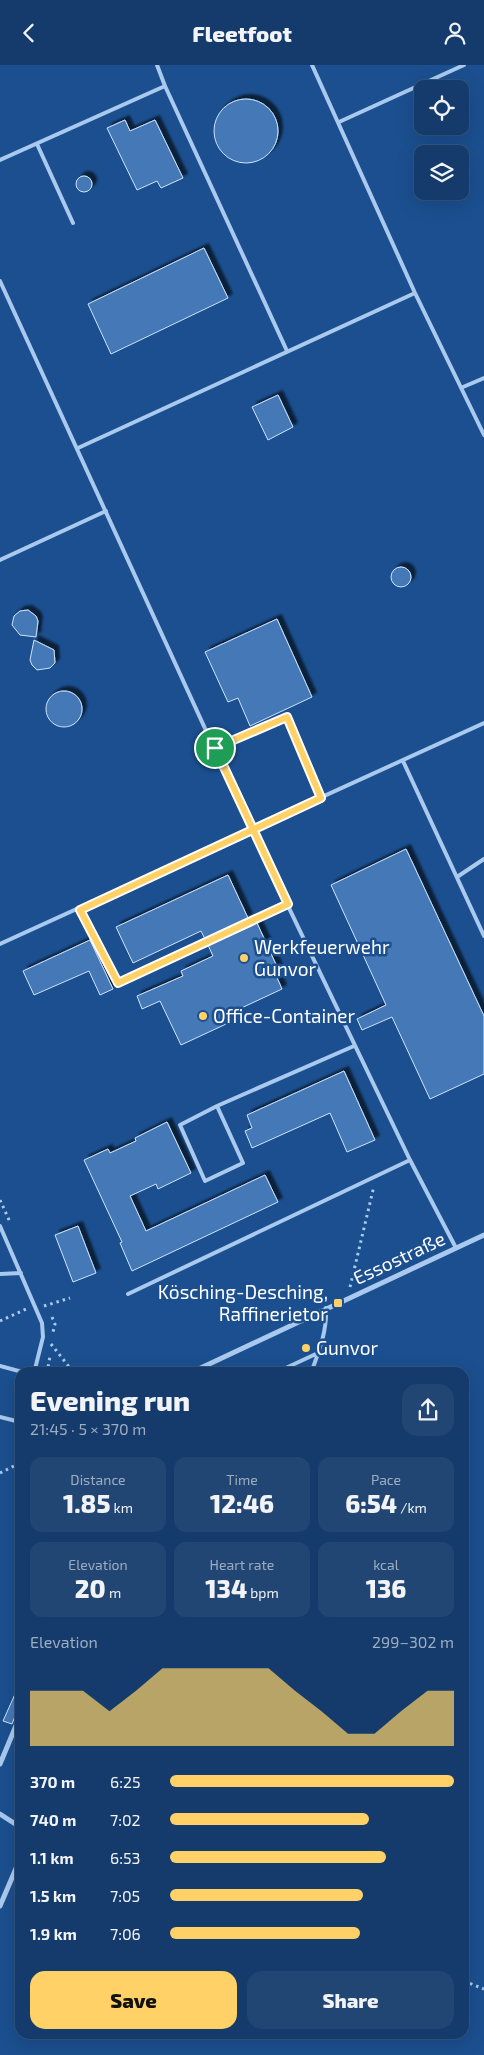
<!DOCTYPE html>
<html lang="en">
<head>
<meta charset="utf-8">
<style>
	:root { --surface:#143b6b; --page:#214673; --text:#f1f3f6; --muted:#9dadc1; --line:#33557e; --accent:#ffd166 }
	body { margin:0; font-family:"Exo 2",sans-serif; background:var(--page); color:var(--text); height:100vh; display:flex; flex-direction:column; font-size:19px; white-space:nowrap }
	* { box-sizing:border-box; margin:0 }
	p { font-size:16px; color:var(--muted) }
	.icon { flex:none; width:28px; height:28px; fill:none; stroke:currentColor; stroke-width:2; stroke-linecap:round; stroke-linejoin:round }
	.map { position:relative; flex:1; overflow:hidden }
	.drawer { position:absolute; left:15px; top:1302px; width:454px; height:672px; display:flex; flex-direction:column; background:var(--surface); border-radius:15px; box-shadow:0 5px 20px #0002,0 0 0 1px var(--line) }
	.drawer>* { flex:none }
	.tools { position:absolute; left:414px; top:15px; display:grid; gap:10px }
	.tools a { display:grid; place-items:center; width:55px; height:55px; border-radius:10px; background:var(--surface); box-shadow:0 5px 20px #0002,0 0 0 1px var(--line); font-size:25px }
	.pin { position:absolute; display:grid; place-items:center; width:42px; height:42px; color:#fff; margin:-21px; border:2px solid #fff; border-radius:50%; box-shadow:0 1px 5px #0007 }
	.round { display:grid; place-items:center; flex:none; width:52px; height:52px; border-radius:15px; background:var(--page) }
	.summary { display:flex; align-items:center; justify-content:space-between; height:85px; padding:0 15px }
	h1 { font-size:28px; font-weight:800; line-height:38px }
	.stats { display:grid; grid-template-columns:repeat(3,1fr); gap:8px; height:85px; padding:5px 15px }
	.stats div { display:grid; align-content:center; border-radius:12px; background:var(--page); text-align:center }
	.stats b { font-size:25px; font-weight:800 }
	.stats small { font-size:14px; font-weight:400 }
	.stats p { font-size:14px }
	.chart { height:140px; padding:10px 15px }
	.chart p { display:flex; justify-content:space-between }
	.chart svg { width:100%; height:90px; margin-top:5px; fill:var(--accent); opacity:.7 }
	.action { display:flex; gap:10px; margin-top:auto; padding:10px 15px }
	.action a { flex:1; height:58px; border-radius:15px; background:var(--accent); color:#111; font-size:20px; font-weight:800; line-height:58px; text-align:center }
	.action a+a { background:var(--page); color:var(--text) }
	ul { padding:0 15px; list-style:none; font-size:16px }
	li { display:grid; grid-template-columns:80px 60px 1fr; align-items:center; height:38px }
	li i { height:12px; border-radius:6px; background:var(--accent) }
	header { display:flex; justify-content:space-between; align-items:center; height:65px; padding:0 15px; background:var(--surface); font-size:22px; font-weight:800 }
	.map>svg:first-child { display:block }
	.building { fill:#4478b7; stroke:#cfe3fa; filter:url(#shadow) }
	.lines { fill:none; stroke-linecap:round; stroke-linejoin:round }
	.path { stroke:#a9c9ee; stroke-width:3; stroke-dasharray:2.5 4; stroke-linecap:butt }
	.service { stroke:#a9c9ee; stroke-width:4 }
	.minor { stroke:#a9c9ee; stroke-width:5 }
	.route-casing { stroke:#fff; stroke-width:10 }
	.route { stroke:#ffd166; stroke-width:6 }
	.poi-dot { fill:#ffd166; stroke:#1b4f8f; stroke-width:2 }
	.labels { text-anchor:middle; stroke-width:5; stroke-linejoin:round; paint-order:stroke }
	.poi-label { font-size:19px; fill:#fff; stroke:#1b4f8f; text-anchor:start }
	.street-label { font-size:19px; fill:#fff; stroke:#1b4f8f }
</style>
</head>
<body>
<header><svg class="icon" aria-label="back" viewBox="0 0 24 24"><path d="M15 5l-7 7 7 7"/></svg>Fleetfoot<svg class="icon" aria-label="person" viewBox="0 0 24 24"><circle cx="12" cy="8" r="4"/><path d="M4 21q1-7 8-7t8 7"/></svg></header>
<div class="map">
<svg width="484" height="1990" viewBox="0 0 484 1990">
	<defs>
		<filter id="shadow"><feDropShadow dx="4.5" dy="-4.5" stdDeviation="1" flood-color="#0009"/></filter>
	</defs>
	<rect width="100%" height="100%" fill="#1b4f8f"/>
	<!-- building -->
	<path class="building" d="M214 66a32 32 0 1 1 64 0a32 32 0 1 1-64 0Z
		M 125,55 L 130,66 L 155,55 L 183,113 L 161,123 L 157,116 L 137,125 L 107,63 Z
		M76 119a8 8 0 1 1 16 0a8 8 0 1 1-16 0Z
		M 204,183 L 228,233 L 111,289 L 88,239 Z
		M 278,330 L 293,362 L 268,375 L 252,342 Z
		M391 512a10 10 0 1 1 20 0a10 10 0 1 1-20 0Z
		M 28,545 L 36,551 L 38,556 L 36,572 L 20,570 L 12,560 L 14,551 L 20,546 Z
		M 277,554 L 312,632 L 250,661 L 238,633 L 228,637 L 205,587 Z
		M 34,575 L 54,585 L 55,598 L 50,603 L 37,605 L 32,600 L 30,595 Z
		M46 644a18 18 0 1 1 36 0a18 18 0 1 1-36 0Z
		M 406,784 L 484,951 L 484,1009 L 430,1034 L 392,952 L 362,965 L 357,954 L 386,940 L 331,820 Z
		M 228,810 L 248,853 L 205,874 L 201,866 L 133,898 L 116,862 Z
		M 257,858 L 279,906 L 275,908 L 282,924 L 235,946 L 239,953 L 181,980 L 160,936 L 142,944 L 137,931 L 183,911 L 181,906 L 213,891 L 208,880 Z
		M 90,875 L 113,924 L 100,930 L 89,906 L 34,930 L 23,906 Z
		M 344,1006 L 375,1075 L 347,1087 L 330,1048 L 252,1083 L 245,1066 L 252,1063 L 247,1050 Z
		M 167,1057 L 191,1108 L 158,1124 L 156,1119 L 130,1131 L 146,1166 L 265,1110 L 278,1137 L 132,1206 L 120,1178 L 122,1177 L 84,1095 L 108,1084 L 110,1088 L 136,1076 L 135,1073 Z
		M 78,1161 L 96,1208 L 73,1217 L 55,1170 Z
		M 20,1618 L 20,1647 L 16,1649 L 12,1659 L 3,1656 Z"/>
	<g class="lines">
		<!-- path -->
		<path class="path" d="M 0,1135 L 10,1157
			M 350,1222 L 374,1121
			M 44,1241 L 70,1233
			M 52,1252 L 55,1259 L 53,1267
			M 0,1256 L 26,1244
			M 51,1279 L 74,1308
			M 47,1308 L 50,1291
			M 0,1408 L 20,1398
			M 464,1916 L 484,1924"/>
		<!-- service -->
		<path class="service" d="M 157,0 L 165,21
			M 312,0 L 415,228 L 484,370
			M 339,57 L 464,0
			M 37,79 L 73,158
			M 0,95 L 165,21 L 287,286
			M 0,216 L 252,766 L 410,1095 L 456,1183
			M 463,322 L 484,313
			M 78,383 L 415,228
			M 0,495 L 106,446
			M 215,683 L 287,652 L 321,733
			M 403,696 L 484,871
			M 457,812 L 484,794
			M 80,845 L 119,918 L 288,839
			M 0,879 L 484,658
			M 217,1041 L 243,1098 L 205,1116 L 180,1060 L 217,1041 L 354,981
			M 0,1161 L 42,1258 L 43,1272 L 34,1308
			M 0,1209 L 21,1208
			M 128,1229 L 410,1095
			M 0,1301 L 26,1308
			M 275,1308 L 318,1288
			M 311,1308 C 319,1286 327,1267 326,1243
			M 0,1352 L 20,1357"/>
		<!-- minor -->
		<path class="minor" d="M 190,1308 L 484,1170
			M 0,1699 L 20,1651
			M 0,1749 L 20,1762
			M 0,1841 L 20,1794"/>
	</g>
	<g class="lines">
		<!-- route casing -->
		<g class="route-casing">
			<path id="route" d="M 215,683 L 288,839 L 118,918 L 80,845 L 321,733 L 287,652 L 215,683"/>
		</g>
		<!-- route -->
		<use href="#route" class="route"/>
	</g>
	<!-- markers -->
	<g class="poi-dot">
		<circle cx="244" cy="893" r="5"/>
		<circle cx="203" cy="951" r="5"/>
		<rect x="333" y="1233" width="10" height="10" rx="2.5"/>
		<circle cx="306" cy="1283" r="5"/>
	</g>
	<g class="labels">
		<!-- poi labels -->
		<g class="poi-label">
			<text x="254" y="889">Werkfeuerwehr<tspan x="254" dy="22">Gunvor</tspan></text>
			<text x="213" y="958">Office-Container</text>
			<text x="328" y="1234" text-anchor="end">Kösching-Desching,<tspan x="328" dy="22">Raffinerietor</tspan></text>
			<text x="316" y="1290">Gunvor</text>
		</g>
		<!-- street labels -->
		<g class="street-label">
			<text transform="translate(399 1193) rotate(-25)" y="7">Essostraße</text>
		</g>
	</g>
</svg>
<div class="tools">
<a><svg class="icon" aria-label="locate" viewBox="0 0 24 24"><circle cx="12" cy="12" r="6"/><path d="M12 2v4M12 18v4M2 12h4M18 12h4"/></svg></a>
<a><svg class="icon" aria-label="layers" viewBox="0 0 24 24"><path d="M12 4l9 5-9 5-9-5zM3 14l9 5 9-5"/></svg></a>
</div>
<div class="pin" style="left:215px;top:683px;background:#1e9e55"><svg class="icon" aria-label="arrive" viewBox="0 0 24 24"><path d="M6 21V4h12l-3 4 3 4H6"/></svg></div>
<section class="drawer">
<div class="summary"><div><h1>Evening run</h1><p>21:45 · 5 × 370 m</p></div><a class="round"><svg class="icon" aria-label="share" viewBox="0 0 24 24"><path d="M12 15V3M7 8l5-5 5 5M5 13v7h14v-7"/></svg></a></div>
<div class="stats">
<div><p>Distance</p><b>1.85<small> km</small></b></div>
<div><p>Time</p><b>12:46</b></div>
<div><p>Pace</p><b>6:54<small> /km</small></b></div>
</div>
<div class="stats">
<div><p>Elevation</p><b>20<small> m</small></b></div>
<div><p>Heart rate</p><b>134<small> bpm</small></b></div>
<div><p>kcal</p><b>136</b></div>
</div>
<div class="chart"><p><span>Elevation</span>299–302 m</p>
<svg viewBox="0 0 160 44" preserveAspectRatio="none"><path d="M0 44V17L10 17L20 17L30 27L40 17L50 6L60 6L70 6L80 6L90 6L100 17L110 27L120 38L130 38L140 27L150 17L160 17V44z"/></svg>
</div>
<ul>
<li><b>370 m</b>6:25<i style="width:100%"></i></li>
<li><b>740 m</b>7:02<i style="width:70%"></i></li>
<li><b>1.1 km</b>6:53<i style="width:76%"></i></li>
<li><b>1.5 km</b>7:05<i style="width:68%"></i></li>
<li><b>1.9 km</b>7:06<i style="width:67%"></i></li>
</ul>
<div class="action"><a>Save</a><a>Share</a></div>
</section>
</div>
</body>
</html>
